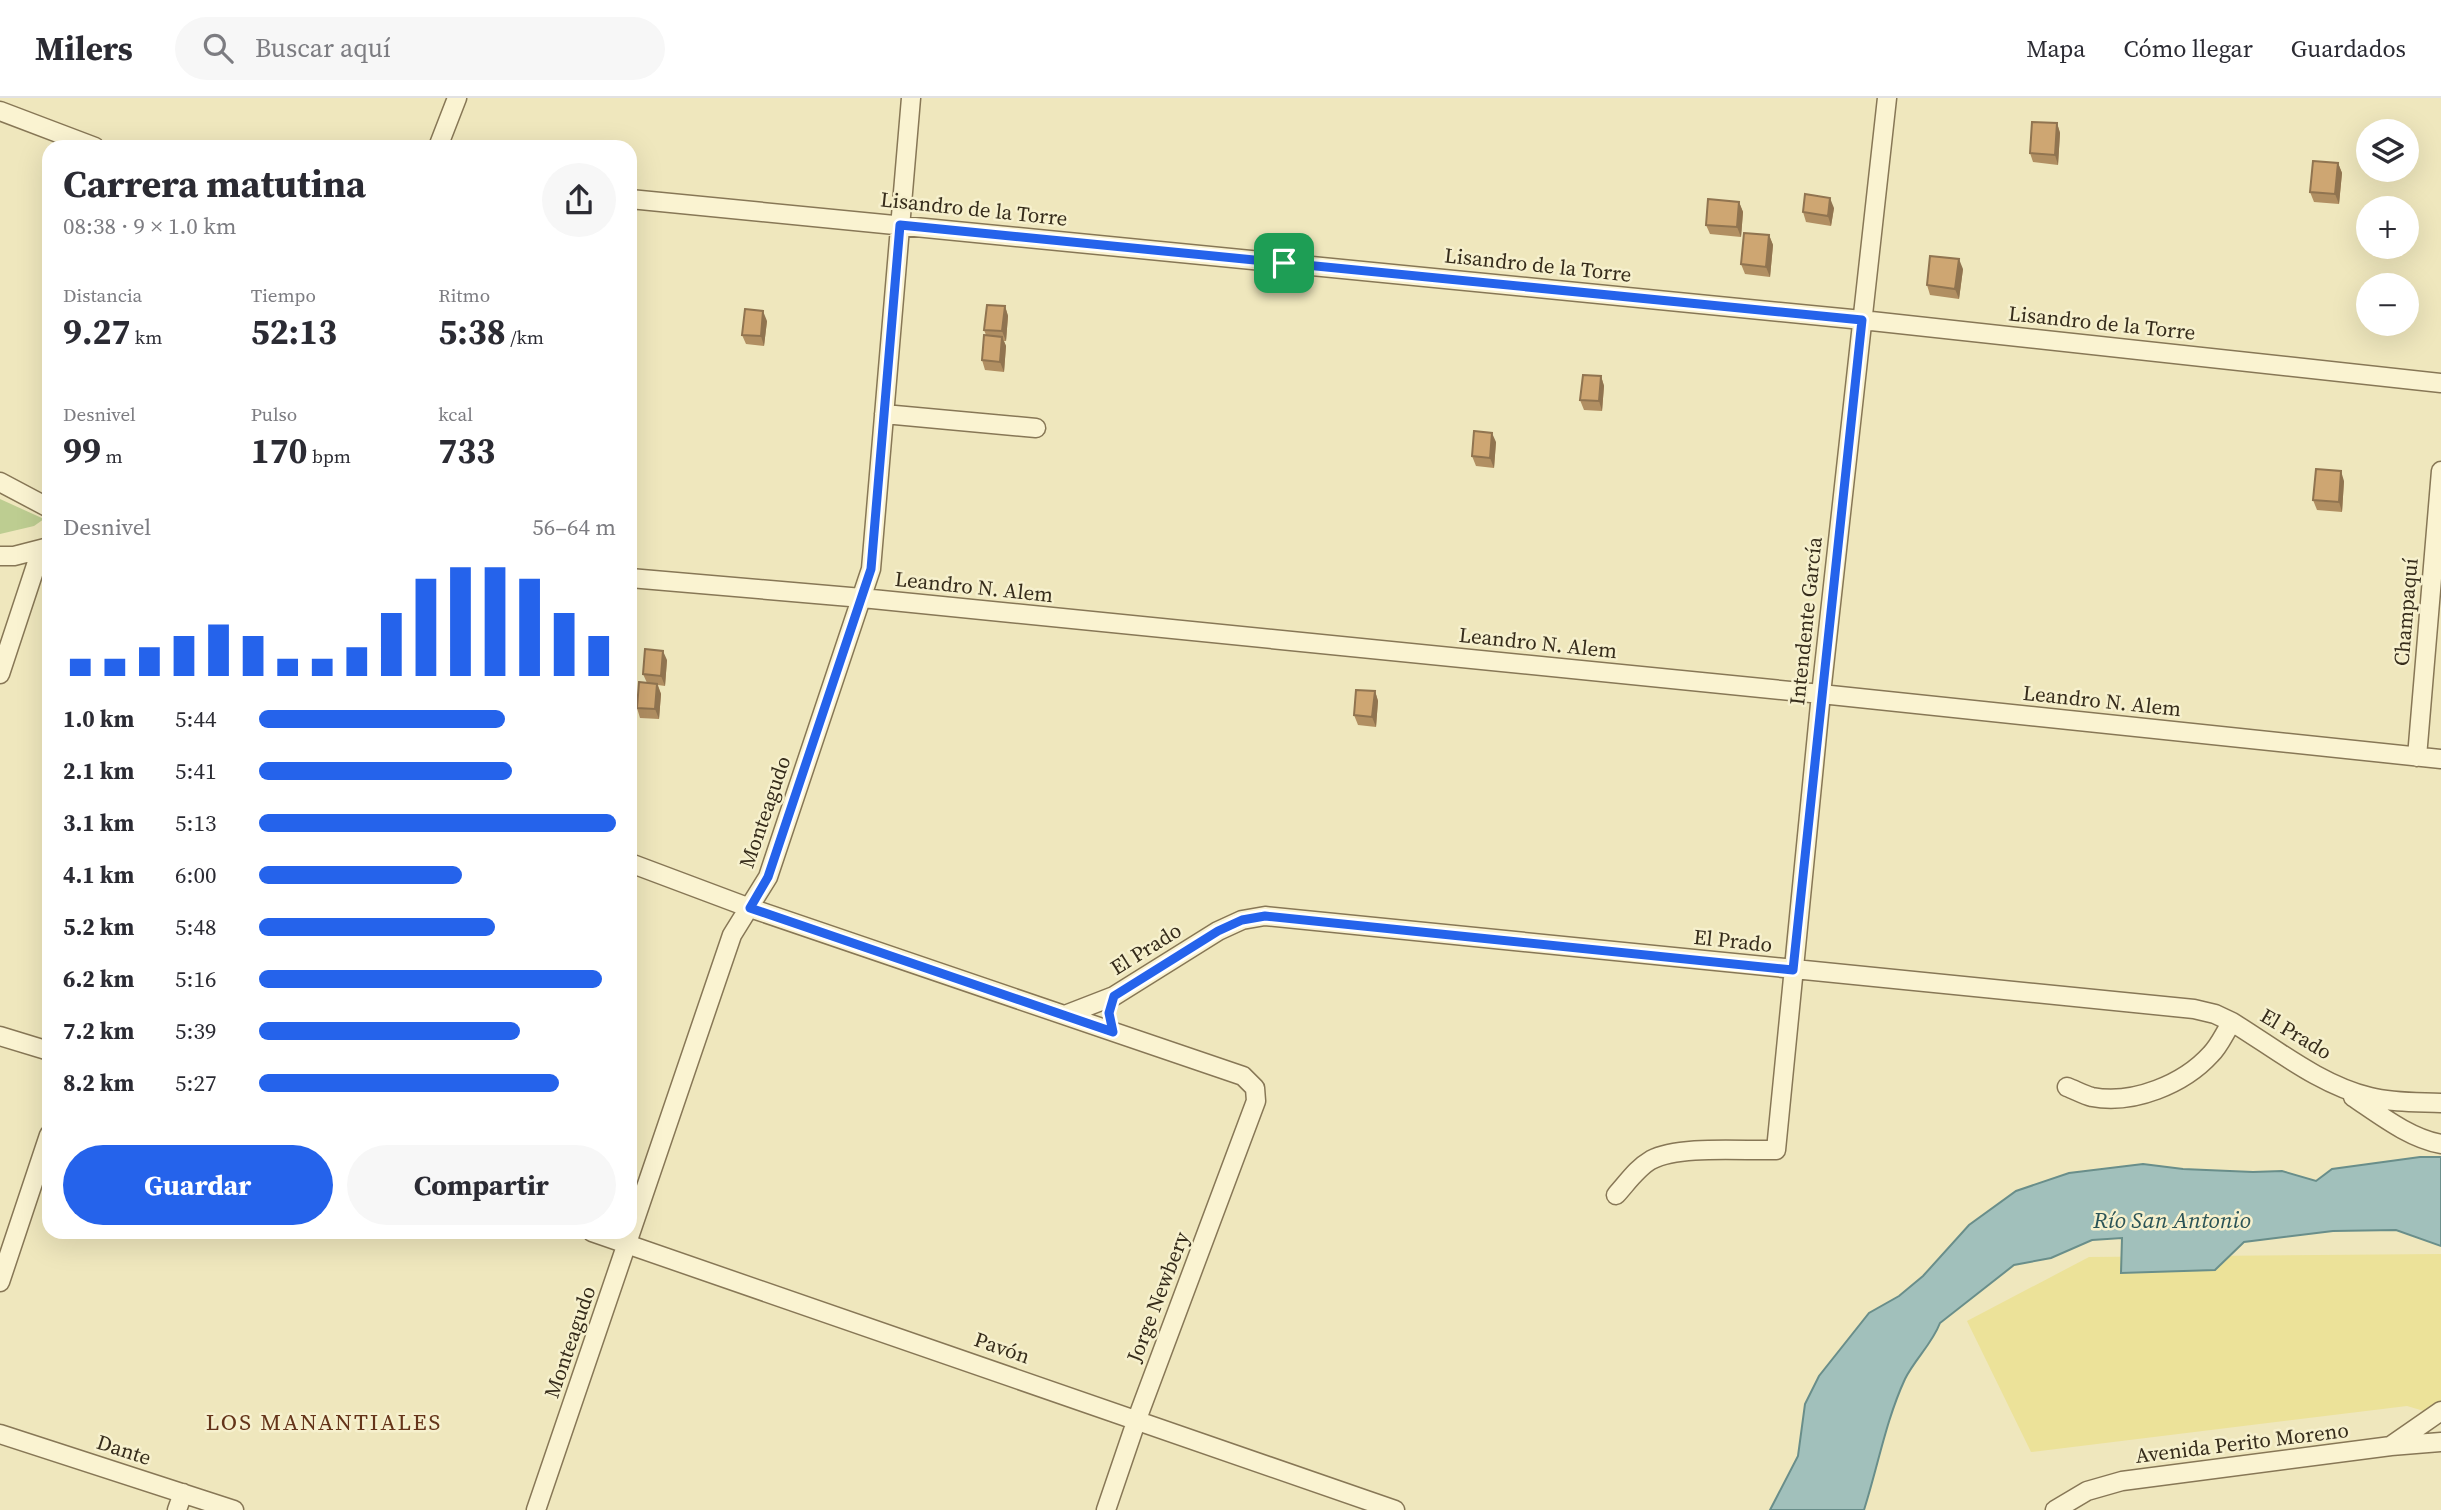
<!DOCTYPE html>
<html lang="es">
<head>
<meta charset="utf-8">
<style>
	:root { --surface:#fff; --page:#f7f7f7; --text:#2b2b33; --muted:#7c7c81; --line:#e1e1e2; --accent:#2563eb }
	body { margin:0; font-family:"Source Serif 4",serif; background:var(--page); color:var(--text); height:100vh; display:flex; flex-direction:column; font-size:26px; white-space:nowrap }
	* { box-sizing:border-box; margin:0 }
	p { font-size:23px; color:var(--muted) }
	.icon { flex:none; width:38px; height:38px; fill:none; stroke:currentColor; stroke-width:2; stroke-linecap:round; stroke-linejoin:round }
	.map { position:relative; flex:1; overflow:hidden }
	.panel { position:absolute; left:42px; top:42px; width:595px; height:1099px; display:flex; flex-direction:column; background:var(--surface); border-radius:21px; box-shadow:0 7px 28px #0002 }
	.panel>* { flex:none }
	.tools { position:absolute; left:2356px; top:21px; display:grid; gap:14px }
	.tools a { display:grid; place-items:center; width:63px; height:63px; border-radius:50%; background:var(--surface); box-shadow:0 7px 28px #0002; font-size:35px }
	.pin { position:absolute; display:grid; place-items:center; width:60px; height:60px; color:#fff; margin:-30px; border-radius:14px; box-shadow:0 4px 10px #0006 }
	.round { display:grid; place-items:center; flex:none; width:74px; height:74px; border-radius:37px; background:var(--page) }
	.head { display:flex; align-items:center; justify-content:space-between; height:119px; padding:0 21px }
	h1 { font-size:38px; font-weight:700; line-height:52px }
	.stats { display:grid; grid-template-columns:repeat(3,1fr); gap:10px; height:119px; padding:7px 21px }
	.stats div { display:grid; align-content:center }
	.stats b { font-size:35px; font-weight:700 }
	.stats small { font-size:19px; font-weight:400 }
	.stats p { font-size:19px }
	.chart { height:196px; padding:14px 21px }
	.chart p { display:flex; justify-content:space-between }
	.chart svg { width:100%; height:126px; margin-top:7px; stroke:var(--accent); stroke-width:6 }
	.cta { display:flex; gap:14px; margin-top:auto; padding:14px 21px }
	.cta a { flex:1; height:80px; border-radius:42px; background:var(--accent); color:#fff; font-size:28px; font-weight:700; line-height:80px; text-align:center }
	.cta a+a { background:var(--page); color:var(--text) }
	ul { padding:0 21px; list-style:none; font-size:23px }
	li { display:grid; grid-template-columns:112px 84px 1fr; align-items:center; height:52px }
	li i { height:18px; border-radius:9px; background:var(--accent) }
	header { display:flex; align-items:center; gap:42px; box-sizing:border-box; height:98px; padding:0 35px; background:var(--surface); border-bottom:2px solid var(--line) }
	header strong { font-size:33px }
	nav { display:flex; gap:38px; margin-inline-start:auto; font-size:24px }
	.search { width:490px; height:63px; background:var(--page); display:flex; align-items:center; gap:18px; box-sizing:border-box; padding:0 24px; border-radius:38px; color:var(--muted); font-size:26px }
	.map>svg:first-child { display:block }
	.green { fill:#bdcd91 }
	.sand { fill:#ece299 }
	.water { fill:#a1c0bb; stroke:#698e8a; stroke-width:2 }
	.lines { fill:none; stroke-linecap:round; stroke-linejoin:round }
	.street-casing { stroke:#877756; stroke-width:21 }
	.street { stroke:#faf3d1; stroke-width:18 }
	.wall { fill:#b18f62 }
	.shaded-wall { fill:#907450 }
	.building { fill:#cea672; stroke:#907450; stroke-width:2 }
	.route-casing { stroke:#fff; stroke-width:14 }
	.route { stroke:#2563eb; stroke-width:9 }
	.labels { text-anchor:middle; stroke-width:5; stroke-linejoin:round; paint-order:stroke }
	.street-label { font-size:21px; fill:#362c1b; stroke:#f6f0cd }
	.water-label { font-size:23px; font-style:italic; fill:#2a5356; stroke:#f6f0cd }
	.neighbourhood-label { font-size:23px; letter-spacing:2px; fill:#643419; stroke:#f6f0cd }
</style>
</head>
<body>
<header>
<strong>Milers</strong>
<div class="search"><svg class="icon" aria-label="search" viewBox="0 0 24 24"><circle cx="10" cy="10" r="6"/><path d="M15 15l6 6"/></svg>Buscar aquí</div>
<nav><a>Mapa</a><a>Cómo llegar</a><a>Guardados</a></nav>
</header>
<div class="map">
<svg width="2441" height="1412" viewBox="0 0 2441 1412">
	<rect width="100%" height="100%" fill="#efe7bd"/>
	<!-- green -->
	<path class="green" d="M 0,401 L 44,421 L 34,428 L 0,436 Z"/>
	<!-- sand -->
	<path class="sand" d="M 2441,1156 L 2441,1318 L 2407,1308 L 2031,1354 L 1967,1223 L 2089,1159 Z"/>
	<!-- water -->
	<path class="water" d="M 2420,1059 L 2441,1059 L 2441,1148 L 2396,1132 L 2333,1133 L 2244,1144 L 2215,1172 L 2121,1175 L 2122,1140 L 2092,1142 L 2051,1160 L 2014,1167 L 1940,1225 C 1932,1246 1915,1261 1905,1281 C 1886,1322 1878,1368 1864,1412 L 1770,1412 L 1798,1358 L 1805,1306 L 1819,1278 L 1869,1215 L 1899,1198 L 1923,1178 L 1969,1127 L 2016,1093 L 2069,1075 L 2143,1066 L 2183,1071 L 2253,1074 L 2282,1073 L 2316,1083 L 2332,1071 Z"/>
	<g class="lines">
		<!-- street casing -->
		<g class="street-casing">
			<path id="street" d="M 0,13 L 95,49
				M 438,49 L 457,0
				M 630,101 L 1862,222 L 2441,285
				M 884,316 L 1036,330
				M 0,384 L 49,410
				M 0,458 L 14,458 L 49,449
				M 630,480 L 862,500 L 1821,596 L 2441,661
				M 0,576 L 41,452
				M 2417,659 L 2441,373
				M 630,765 L 750,810 L 1243,978 L 1255,990 L 1256,1003 L 1137,1321 L 1106,1412
				M 1065,917 L 1114,898 L 1218,833 L 1242,822 L 1265,818 L 2194,911 L 2215,916 L 2232,924 C 2276,951 2320,987 2370,999 C 2393,1005 2418,1004 2441,1005
				M 0,938 L 49,953
				M 2067,989 C 2075,992 2084,997 2092,999 C 2133,1007 2184,986 2211,956 C 2220,947 2225,934 2232,924
				M 2353,999 C 2380,1017 2409,1040 2441,1046
				M 1616,1097 C 1627,1085 1637,1070 1651,1062 C 1679,1047 1743,1053 1776,1052 L 1821,596 L 1887,0
				M 592,1134 L 1395,1412
				M 0,1184 L 49,1037
				M 0,1336 L 234,1412
				M 2392,1347 L 2441,1313
				M 177,1412 L 183,1395
				M 536,1412 L 732,837 L 768,779 L 871,471 L 911,0
				M 2055,1412 L 2087,1393 L 2122,1383 L 2391,1348 L 2441,1344"/>
		</g>
		<!-- street -->
		<use href="#street" class="street"/>
	</g>
	<!-- wall -->
	<path class="wall" d="M 2057,25 L 2060,35 L 2058,67 L 2033,64 L 2030,55 Z
		M 2338,65 L 2342,75 L 2339,106 L 2314,104 L 2310,94 Z
		M 1739,104 L 1743,114 L 1741,139 L 1710,136 L 1706,127 Z
		M 1834,110 L 1831,128 L 1806,124 L 1803,114 Z
		M 1769,137 L 1773,147 L 1770,179 L 1745,176 L 1741,166 Z
		M 1963,171 L 1959,201 L 1930,197 L 1927,187 Z
		M 1005,208 L 1008,218 L 1006,243 L 1004,243 L 1006,248 L 1004,274 L 985,272 L 982,262 L 986,237 L 984,232 Z
		M 767,223 L 764,248 L 746,246 L 742,237 Z
		M 1601,278 L 1604,288 L 1602,313 L 1584,312 L 1580,302 Z
		M 1496,344 L 1494,370 L 1476,368 L 1472,358 Z
		M 2344,383 L 2342,414 L 2317,412 L 2313,402 Z
		M 667,562 L 665,588 L 658,587 L 661,596 L 659,621 L 640,620 L 637,610 L 647,585 L 643,576 Z
		M 1375,593 L 1378,603 L 1376,629 L 1358,627 L 1354,617 Z"/>
	<!-- shaded-wall -->
	<path class="shaded-wall" d="M 2057,25 L 2060,35 L 2058,67 L 2055,57 Z
		M 2338,65 L 2342,75 L 2339,106 L 2335,96 Z
		M 1830,100 L 1834,110 L 1831,128 L 1828,118 Z
		M 1739,104 L 1743,114 L 1741,139 L 1737,129 Z
		M 1769,137 L 1773,147 L 1770,179 L 1766,169 Z
		M 1959,161 L 1963,171 L 1959,201 L 1955,191 Z
		M 1005,208 L 1008,218 L 1006,243 L 1002,233 Z
		M 763,213 L 767,223 L 764,248 L 761,238 Z
		M 1002,239 L 1006,248 L 1004,274 L 1000,264 Z
		M 1601,278 L 1604,288 L 1602,313 L 1599,303 Z
		M 1492,335 L 1496,344 L 1494,370 L 1490,360 Z
		M 2341,373 L 2344,383 L 2342,414 L 2339,404 Z
		M 663,553 L 667,562 L 665,588 L 661,578 Z
		M 657,586 L 661,596 L 659,621 L 655,611 Z
		M 1375,593 L 1378,603 L 1376,629 L 1372,619 Z"/>
	<!-- building -->
	<path class="building" d="M 2032,24 L 2057,25 L 2055,57 L 2030,55 Z
		M 2313,63 L 2338,65 L 2335,96 L 2310,94 Z
		M 1805,96 L 1830,100 L 1828,118 L 1803,114 Z
		M 1708,101 L 1739,104 L 1737,129 L 1706,127 Z
		M 1744,135 L 1769,137 L 1766,169 L 1741,166 Z
		M 1930,158 L 1959,161 L 1955,191 L 1927,187 Z
		M 987,207 L 1005,208 L 1002,233 L 984,232 Z
		M 745,211 L 763,213 L 761,238 L 742,237 Z
		M 984,237 L 1002,239 L 1000,264 L 982,262 Z
		M 1583,277 L 1601,278 L 1599,303 L 1580,302 Z
		M 1474,333 L 1492,335 L 1490,360 L 1472,358 Z
		M 2316,371 L 2341,373 L 2339,404 L 2313,402 Z
		M 645,551 L 663,553 L 661,578 L 643,576 Z
		M 639,584 L 657,586 L 655,611 L 637,610 Z
		M 1356,592 L 1375,593 L 1372,619 L 1354,617 Z"/>
	<g class="lines">
		<!-- route casing -->
		<g class="route-casing">
			<path id="route" d="M 900,127 L 1862,222 L 1793,872 L 1265,818 L 1242,822 L 1218,833 L 1114,898 L 1109,915 L 1113,934 L 750,810 L 768,779 L 871,471 Z"/>
		</g>
		<!-- route -->
		<use href="#route" class="route"/>
	</g>
	<g class="labels">
		<!-- street labels -->
		<g class="street-label">
			<text transform="translate(974 111) rotate(6)" y="7">Lisandro de la Torre</text>
			<text transform="translate(1538 167) rotate(6)" y="7">Lisandro de la Torre</text>
			<text transform="translate(2102 225) rotate(6)" y="7">Lisandro de la Torre</text>
			<text transform="translate(974 489) rotate(6)" y="7">Leandro N. Alem</text>
			<text transform="translate(2406 514) rotate(-85)" y="7">Champaquí</text>
			<text transform="translate(1806 523) rotate(-84)" y="7">Intendente García</text>
			<text transform="translate(1538 545) rotate(6)" y="7">Leandro N. Alem</text>
			<text transform="translate(2102 603) rotate(6)" y="7">Leandro N. Alem</text>
			<text transform="translate(765 714) rotate(-71)" y="7">Monteagudo</text>
			<text transform="translate(1733 843) rotate(6)" y="7">El Prado</text>
			<text transform="translate(1146 851) rotate(-32)" y="7">El Prado</text>
			<text transform="translate(2296 936) rotate(31)" y="7">El Prado</text>
			<text transform="translate(1158 1199) rotate(-69)" y="7">Jorge Newbery</text>
			<text transform="translate(570 1244) rotate(-71)" y="7">Monteagudo</text>
			<text transform="translate(1002 1250) rotate(19)" y="7">Pavón</text>
			<text transform="translate(2242 1345) rotate(-7)" y="7">Avenida Perito Moreno</text>
			<text transform="translate(124 1352) rotate(18)" y="7">Dante</text>
		</g>
		<!-- water labels -->
		<g class="water-label">
			<text x="2172" y="1130">Río San Antonio</text>
		</g>
		<!-- neighbourhood labels -->
		<g class="neighbourhood-label">
			<text x="324" y="1332">LOS MANANTIALES</text>
		</g>
	</g>
</svg>
<div class="tools">
<a><svg class="icon" aria-label="layers" viewBox="0 0 24 24"><path d="M12 4l9 5-9 5-9-5zM3 14l9 5 9-5"/></svg></a>
<a>+</a>
<a>−</a>
</div>
<div class="pin" style="left:1284px;top:165px;background:#1e9e55"><svg class="icon" aria-label="arrive" viewBox="0 0 24 24"><path d="M6 21V4h12l-3 4 3 4H6"/></svg></div>
<section class="panel">
<div class="head"><div><h1>Carrera matutina</h1><p>08:38 · 9 × 1.0 km</p></div><a class="round"><svg class="icon" aria-label="share" viewBox="0 0 24 24"><path d="M12 15V3M7 8l5-5 5 5M5 13v7h14v-7"/></svg></a></div>
<div class="stats">
<div><p>Distancia</p><b>9.27<small> km</small></b></div>
<div><p>Tiempo</p><b>52:13</b></div>
<div><p>Ritmo</p><b>5:38<small> /km</small></b></div>
</div>
<div class="stats">
<div><p>Desnivel</p><b>99<small> m</small></b></div>
<div><p>Pulso</p><b>170<small> bpm</small></b></div>
<div><p>kcal</p><b>733</b></div>
</div>
<div class="chart"><p><span>Desnivel</span>56–64 m</p>
<svg viewBox="0 0 160 44" preserveAspectRatio="none"><path d="M5 44V38M15 44V38M25 44V34M35 44V30M45 44V26M55 44V30M65 44V38M75 44V38M85 44V34M95 44V22M105 44V10M115 44V6M125 44V6M135 44V10M145 44V22M155 44V30"/></svg>
</div>
<ul>
<li><b>1.0 km</b>5:44<i style="width:69%"></i></li>
<li><b>2.1 km</b>5:41<i style="width:71%"></i></li>
<li><b>3.1 km</b>5:13<i style="width:100%"></i></li>
<li><b>4.1 km</b>6:00<i style="width:57%"></i></li>
<li><b>5.2 km</b>5:48<i style="width:66%"></i></li>
<li><b>6.2 km</b>5:16<i style="width:96%"></i></li>
<li><b>7.2 km</b>5:39<i style="width:73%"></i></li>
<li><b>8.2 km</b>5:27<i style="width:84%"></i></li>
</ul>
<div class="cta"><a>Guardar</a><a>Compartir</a></div>
</section>
</div>
</body>
</html>
